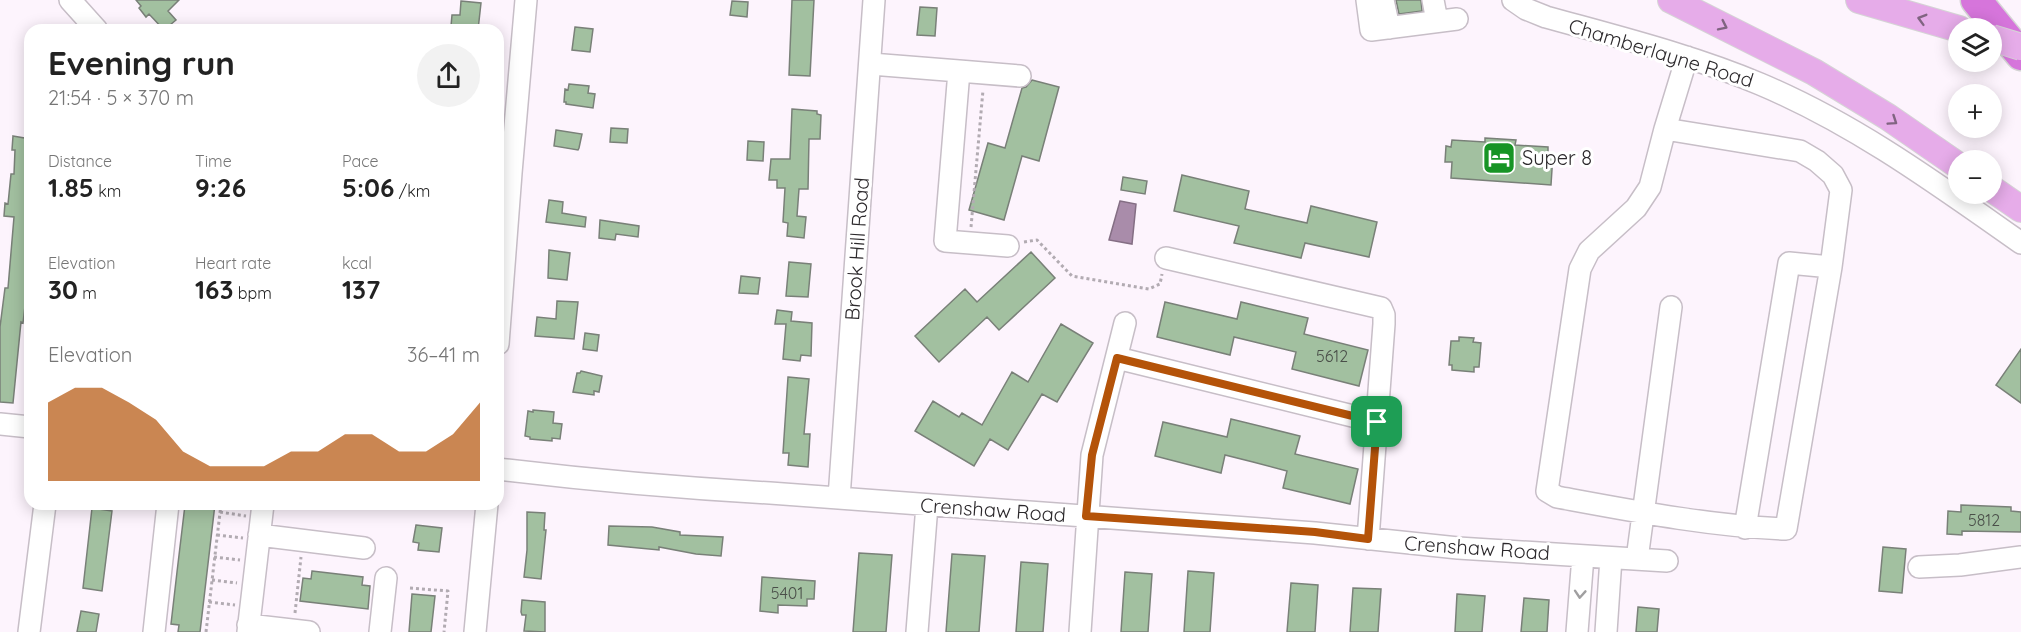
<!DOCTYPE html>
<html lang="en">
<head>
<meta charset="utf-8">
<style>
	:root { --surface:#fff; --page:#f2f2f2; --text:#222; --muted:#767676; --accent:#b45309 }
	body { margin:0; font-family:Quicksand,sans-serif; background:var(--page); color:var(--text); height:100vh; display:flex; flex-direction:column; font-size:22px; white-space:nowrap }
	* { box-sizing:border-box; margin:0 }
	p { font-size:20px; color:var(--muted) }
	.icon { flex:none; width:33px; height:33px; fill:none; stroke:currentColor; stroke-width:2; stroke-linecap:round; stroke-linejoin:round }
	.map { position:relative; flex:1; overflow:hidden }
	.side { position:absolute; left:24px; top:24px; width:480px; height:486px; display:flex; flex-direction:column; background:var(--surface); border-radius:18px; box-shadow:0 3px 15px #0003 }
	.side>* { flex:none }
	.buttons { position:absolute; left:1948px; top:18px; display:grid; gap:12px }
	.buttons a { display:grid; place-items:center; width:54px; height:54px; border-radius:50%; background:var(--surface); box-shadow:0 3px 15px #0003; font-size:30px }
	.pin { position:absolute; display:grid; place-items:center; width:51px; height:51px; color:#fff; margin:-26px; border-radius:12px; box-shadow:0 3px 9px #0006 }
	.round { display:grid; place-items:center; flex:none; width:63px; height:63px; border-radius:32px; background:var(--page) }
	.head { display:flex; align-items:center; justify-content:space-between; height:102px; padding:0 24px }
	h1 { font-size:33px; font-weight:700; line-height:45px }
	.stats { display:grid; grid-template-columns:repeat(3,1fr); gap:9px; height:102px; padding:6px 24px }
	.stats div { display:grid; align-content:center }
	.stats b { font-size:26px; font-weight:700 }
	.stats small { font-size:16px; font-weight:400 }
	.stats p { font-size:16px }
	.chart { height:168px; padding:12px 24px }
	.chart p { display:flex; justify-content:space-between }
	.chart svg { width:100%; height:108px; margin-top:6px; fill:var(--accent); opacity:.7 }
	.map>svg:first-child { display:block }
	.water { fill:#a98caa; stroke:#846e84; stroke-width:1.5 }
	.building { fill:#a2c0a0; stroke:#798078; stroke-width:1.5 }
	.lines { fill:none; stroke-linecap:round; stroke-linejoin:round }
	.minor-casing { stroke:#c7bec7; stroke-width:24 }
	.major-casing { stroke:#d5d4d5; stroke-width:28 }
	.highway-casing { stroke:#d5d4d5; stroke-width:33 }
	.path { stroke:#b2abb2; stroke-width:3; stroke-dasharray:3 3; stroke-linecap:butt }
	.minor { stroke:#fff; stroke-width:21 }
	.major { stroke:#e6ace9; stroke-width:26 }
	.highway { stroke:#d675db; stroke-width:30 }
	.major-bridge-casing { stroke:#d5d4d5; stroke-width:28; stroke-linecap:butt }
	.major-bridge { stroke:#e6ace9; stroke-width:26 }
	.oneway { stroke:#806481 }
	.oneway2 { stroke:#a09fa0 }
	.route-casing { stroke:#fff; stroke-width:12 }
	.route { stroke:#b45309; stroke-width:8 }
	.labels { text-anchor:middle; stroke-width:6; stroke-linejoin:round; paint-order:stroke }
	.number-label { font-size:16px; fill:#4a4f49 }
	.street-label { font-size:20px; fill:#2c292c; stroke:#fff }
	.poi-label { font-size:20px; fill:#2c292c; stroke:#fff; text-anchor:start }
</style>
</head>
<body>
<div class="map">
<svg width="2021" height="632" viewBox="0 0 2021 632">
	<rect width="100%" height="100%" fill="#fdf4fd"/>
	<!-- water -->
	<path class="water" d="M 1120,201 L 1136,204 L 1132,244 L 1109,240 Z"/>
	<!-- building -->
	<path class="building" d="M 136,0 L 179,0 L 168,11 L 176,20 L 164,30 L 149,14 L 146,17 L 139,8 L 141,6 Z
		M 792,0 L 814,0 L 810,76 L 789,75 Z
		M 1396,0 L 1421,0 L 1422,11 L 1399,14 Z
		M 461,1 L 481,3 L 478,30 L 458,29 L 458,27 L 451,26 L 452,15 L 460,15 Z
		M 732,1 L 748,2 L 747,17 L 730,15 Z
		M 920,7 L 937,8 L 935,36 L 917,35 Z
		M 575,27 L 593,29 L 590,52 L 572,50 Z
		M 1032,80 L 1059,87 L 1039,161 L 1022,156 L 1004,220 L 969,210 L 988,143 L 1005,148 L 1022,88 L 1026,87 Z
		M 569,84 L 589,86 L 588,93 L 595,94 L 593,108 L 566,104 L 566,102 L 564,102 L 565,89 L 568,90 Z
		M 792,109 L 817,111 L 817,114 L 821,115 L 820,139 L 809,139 L 808,189 L 799,189 L 797,216 L 806,217 L 804,238 L 787,236 L 788,223 L 783,222 L 785,188 L 777,188 L 777,180 L 769,180 L 771,159 L 790,159 Z
		M 611,128 L 628,129 L 627,143 L 610,142 Z
		M 556,130 L 582,134 L 579,148 L 578,150 L 554,146 Z
		M 13,136 L 30,139 L 30,263 L 23,323 L 21,322 L 13,403 L 0,402 L 0,327 L 5,288 L 8,288 L 14,217 L 4,216 L 5,203 L 8,204 L 11,174 L 14,174 L 15,150 L 12,150 Z
		M 1485,138 L 1516,140 L 1515,145 L 1548,147 L 1548,154 L 1553,154 L 1551,185 L 1451,178 L 1452,162 L 1445,162 L 1446,146 L 1451,147 L 1452,140 L 1485,142 Z
		M 748,141 L 764,142 L 763,161 L 747,160 Z
		M 1182,175 L 1249,191 L 1245,209 L 1307,223 L 1311,206 L 1377,222 L 1369,257 L 1305,243 L 1301,258 L 1234,243 L 1239,226 L 1174,211 Z
		M 1123,177 L 1147,181 L 1145,194 L 1121,190 Z
		M 549,200 L 563,202 L 562,213 L 586,217 L 585,227 L 546,222 Z
		M 600,220 L 639,226 L 638,237 L 616,234 L 615,240 L 599,238 Z
		M 549,250 L 570,253 L 567,280 L 548,278 Z
		M 1031,252 L 1055,278 L 999,330 L 987,317 L 939,362 L 915,336 L 965,289 L 977,302 Z
		M 789,262 L 811,264 L 808,297 L 786,296 Z
		M 741,276 L 760,278 L 758,294 L 739,293 Z
		M 557,301 L 578,302 L 574,339 L 535,336 L 537,317 L 556,319 Z
		M 1165,302 L 1237,319 L 1241,302 L 1308,318 L 1304,334 L 1368,350 L 1359,386 L 1292,369 L 1296,352 L 1234,337 L 1230,355 L 1157,337 Z
		M 777,310 L 792,312 L 791,321 L 812,323 L 811,356 L 801,355 L 800,361 L 783,359 L 786,324 L 775,324 Z
		M 1061,324 L 1093,343 L 1057,402 L 1042,394 L 1008,450 L 990,439 L 974,466 L 915,431 L 933,401 L 959,417 L 962,413 L 982,425 L 1012,372 L 1028,382 Z
		M 585,333 L 599,335 L 597,351 L 583,349 Z
		M 1459,337 L 1474,338 L 1473,342 L 1481,343 L 1479,367 L 1474,367 L 1474,372 L 1452,370 L 1452,365 L 1449,365 L 1451,341 L 1459,341 Z
		M 2021,349 L 2021,403 L 1996,385 Z
		M 581,371 L 602,376 L 599,392 L 594,391 L 594,395 L 573,392 L 577,373 L 580,373 Z
		M 788,377 L 809,379 L 804,434 L 810,434 L 808,467 L 788,465 L 789,453 L 783,453 Z
		M 533,410 L 554,412 L 553,423 L 562,424 L 560,439 L 552,438 L 552,441 L 530,439 L 530,437 L 525,436 L 528,411 L 533,412 Z
		M 1231,419 L 1300,436 L 1295,454 L 1358,469 L 1350,504 L 1283,488 L 1287,471 L 1253,462 L 1225,455 L 1221,473 L 1155,456 L 1163,422 L 1227,437 Z
		M 193,504 L 215,504 L 200,632 L 178,632 L 179,625 L 171,624 L 177,572 L 185,505 L 193,506 Z
		M 1961,505 L 2011,507 L 2011,511 L 2021,512 L 2021,532 L 1962,531 L 1962,535 L 1947,534 L 1948,511 L 1961,512 Z
		M 92,508 L 112,511 L 102,591 L 83,588 Z
		M 527,512 L 545,513 L 544,530 L 546,530 L 541,579 L 524,577 L 527,550 Z
		M 416,525 L 442,528 L 439,552 L 418,550 L 419,543 L 413,542 Z
		M 609,526 L 652,527 L 680,532 L 680,535 L 723,537 L 721,556 L 696,554 L 659,547 L 659,550 L 608,545 Z
		M 1883,547 L 1906,549 L 1902,593 L 1879,591 Z
		M 859,553 L 892,555 L 886,632 L 853,632 Z
		M 952,554 L 985,556 L 979,632 L 946,632 Z
		M 1021,562 L 1048,564 L 1043,632 L 1016,632 Z
		M 312,571 L 363,577 L 362,585 L 370,586 L 368,609 L 300,601 L 303,578 L 311,579 Z
		M 1188,571 L 1214,573 L 1210,632 L 1184,632 Z
		M 1125,572 L 1152,574 L 1148,632 L 1121,632 Z
		M 762,577 L 815,581 L 814,599 L 807,599 L 807,606 L 778,605 L 778,613 L 760,611 Z
		M 1291,583 L 1318,585 L 1315,632 L 1287,632 Z
		M 1353,588 L 1381,589 L 1378,632 L 1350,632 Z
		M 412,594 L 435,596 L 431,632 L 409,632 Z
		M 1457,594 L 1485,596 L 1482,632 L 1455,632 Z
		M 1524,598 L 1549,600 L 1547,632 L 1521,632 Z
		M 522,600 L 545,602 L 545,632 L 524,631 L 526,615 L 522,615 L 521,612 Z
		M 1638,607 L 1659,609 L 1657,632 L 1636,632 Z
		M 81,611 L 99,614 L 96,632 L 77,632 Z"/>
	<g class="lines">
		<!-- minor casing -->
		<g class="minor-casing">
			<path id="minor" d="M 70,0 L 97,30
				M 1367,0 L 1371,30 L 1457,19
				M 1383,0 L 1389,28
				M 1433,0 L 1437,21
				M 1513,0 L 1526,9 L 1546,17 C 1618,37 1691,55 1760,84 C 1855,124 1937,184 2021,243
				M 871,64 L 959,71 L 945,241 L 1008,246
				M 959,71 L 1020,76
				M 1665,129 L 1650,187 L 1636,208 L 1589,251 L 1580,269 L 1547,491 L 1557,497 C 1633,511 1710,526 1786,529 L 1831,267 L 1841,190 L 1833,175 L 1817,161 L 1800,151 L 1665,129 L 1687,57
				M 1166,258 L 1381,308 L 1384,315 L 1384,324 L 1368,539
				M 498,344 L 511,173 L 526,0
				M 1117,358 L 1377,422
				M 0,424 L 30,427
				M 498,469 C 589,480 679,488 770,493 L 1315,533 L 1458,548 L 1667,561
				M 839,498 L 874,0
				M 1745,528 L 1789,263 L 1831,267
				M 259,535 L 364,548
				M 1637,559 L 1671,307
				M 1919,567 L 1960,565 L 2021,557
				M 248,625 L 309,632
				M 29,632 L 45,504
				M 154,632 L 168,504
				M 248,632 L 263,504
				M 380,632 L 386,578
				M 475,632 L 487,504
				M 917,632 L 927,505
				M 1080,632 L 1092,455 L 1125,323
				M 1577,632 L 1583,556
				M 1606,632 L 1611,558"/>
		</g>
		<!-- major casing -->
		<g class="major-casing">
			<path id="major" d="M 1671,0 L 1814,72 L 1888,117 L 1959,166
				M 1859,0 L 1959,29
				M 1992,189 L 2021,209"/>
		</g>
		<!-- highway casing -->
		<g class="highway-casing">
			<path id="highway" d="M 1976,0 L 2021,55"/>
		</g>
		<!-- path -->
		<path class="path" d="M 971,227 L 983,90
			M 1024,242 L 1037,240 L 1072,276 L 1149,289 L 1160,284 L 1162,274
			M 220,512 L 246,516
			M 217,535 L 243,538
			M 214,557 L 240,560
			M 212,580 L 237,583
			M 410,588 L 448,591 L 444,632
			M 209,602 L 235,605
			M 295,613 L 301,557
			M 206,632 L 221,504"/>
		<!-- minor -->
		<use href="#minor" class="minor"/>
		<!-- major -->
		<use href="#major" class="major"/>
		<!-- highway -->
		<use href="#highway" class="highway"/>
		<!-- major-bridge casing -->
		<g class="major-bridge-casing">
			<path id="major-bridge" d="M 1992,38 L 2021,47"/>
		</g>
		<!-- major-bridge -->
		<use href="#major-bridge" class="major-bridge"/>
	</g>
	<!-- one-way arrows -->
	<defs><path id="oneway-chevron" d="M-2-3.5L2.5 0L-2 3.5" fill="none" stroke-width="1.6" stroke-linecap="round" stroke-linejoin="round" transform="scale(1.5)"/></defs>
	<g class="oneway">
		<use href="#oneway-chevron" transform="translate(1922 19) rotate(-164)"/>
		<use href="#oneway-chevron" transform="translate(1723 26) rotate(26)"/>
		<use href="#oneway-chevron" transform="translate(1893 121) rotate(34)"/>
	</g>
	<use class="oneway2" href="#oneway-chevron" transform="translate(1580 594) rotate(94)"/>
	<g class="lines">
		<!-- route casing -->
		<g class="route-casing">
			<path id="route" d="M 1117,358 L 1377,422 L 1368,539 L 1315,532 L 1086,516 L 1092,455 Z"/>
		</g>
		<!-- route -->
		<use href="#route" class="route"/>
	</g>
	<!-- icons -->
	<defs>
		<g id="hotel-square" transform="scale(1.725)"><rect x="-9" y="-9" width="18" height="18" rx="4" fill="#179425" stroke="#fff"/><path d="M-6-4.5h1.5V1H6V5H4.5V3h-9V5H-6ZM-4 0a1.8 1.8 0 1 1 3.6 0ZM.5 0V-2.5h3Q6-2.5 6 0Z" fill="#fff"/></g>
	</defs>
	<g fill-rule="evenodd">
		<use href="#hotel-square" x="1499" y="158"/>
	</g>
	<g class="labels">
		<!-- number labels -->
		<g class="number-label">
			<text x="1332" y="362">5612</text>
			<text x="1984" y="526">5812</text>
			<text x="787" y="599">5401</text>
		</g>
		<!-- street labels -->
		<g class="street-label">
			<text transform="translate(1661 53) rotate(17)" y="7">Chamberlayne Road</text>
			<text transform="translate(857 249) rotate(-86)" y="7">Brook Hill Road</text>
			<text transform="translate(993 510) rotate(4)" y="7">Crenshaw Road</text>
			<text transform="translate(1477 548) rotate(4)" y="7">Crenshaw Road</text>
		</g>
		<!-- poi labels -->
		<g class="poi-label">
			<text x="1522" y="165">Super 8</text>
		</g>
	</g>
</svg>
<div class="buttons">
<a><svg class="icon" aria-label="layers" viewBox="0 0 24 24"><path d="M12 4l9 5-9 5-9-5zM3 14l9 5 9-5"/></svg></a>
<a>+</a>
<a>−</a>
</div>
<div class="pin" style="left:1377px;top:422px;background:#1e9e55"><svg class="icon" aria-label="arrive" viewBox="0 0 24 24"><path d="M6 21V4h12l-3 4 3 4H6"/></svg></div>
<section class="side">
<div class="head"><div><h1>Evening run</h1><p>21:54 · 5 × 370 m</p></div><a class="round"><svg class="icon" aria-label="share" viewBox="0 0 24 24"><path d="M12 15V3M7 8l5-5 5 5M5 13v7h14v-7"/></svg></a></div>
<div class="stats">
<div><p>Distance</p><b>1.85<small> km</small></b></div>
<div><p>Time</p><b>9:26</b></div>
<div><p>Pace</p><b>5:06<small> /km</small></b></div>
</div>
<div class="stats">
<div><p>Elevation</p><b>30<small> m</small></b></div>
<div><p>Heart rate</p><b>163<small> bpm</small></b></div>
<div><p>kcal</p><b>137</b></div>
</div>
<div class="chart"><p><span>Elevation</span>36–41 m</p>
<svg viewBox="0 0 160 44" preserveAspectRatio="none"><path d="M0 44V12L10 6L20 6L30 12L40 19L50 32L60 38L70 38L80 38L90 32L100 32L110 25L120 25L130 32L140 32L150 25L160 12V44z"/></svg>
</div>
</section>
</div>
</body>
</html>
